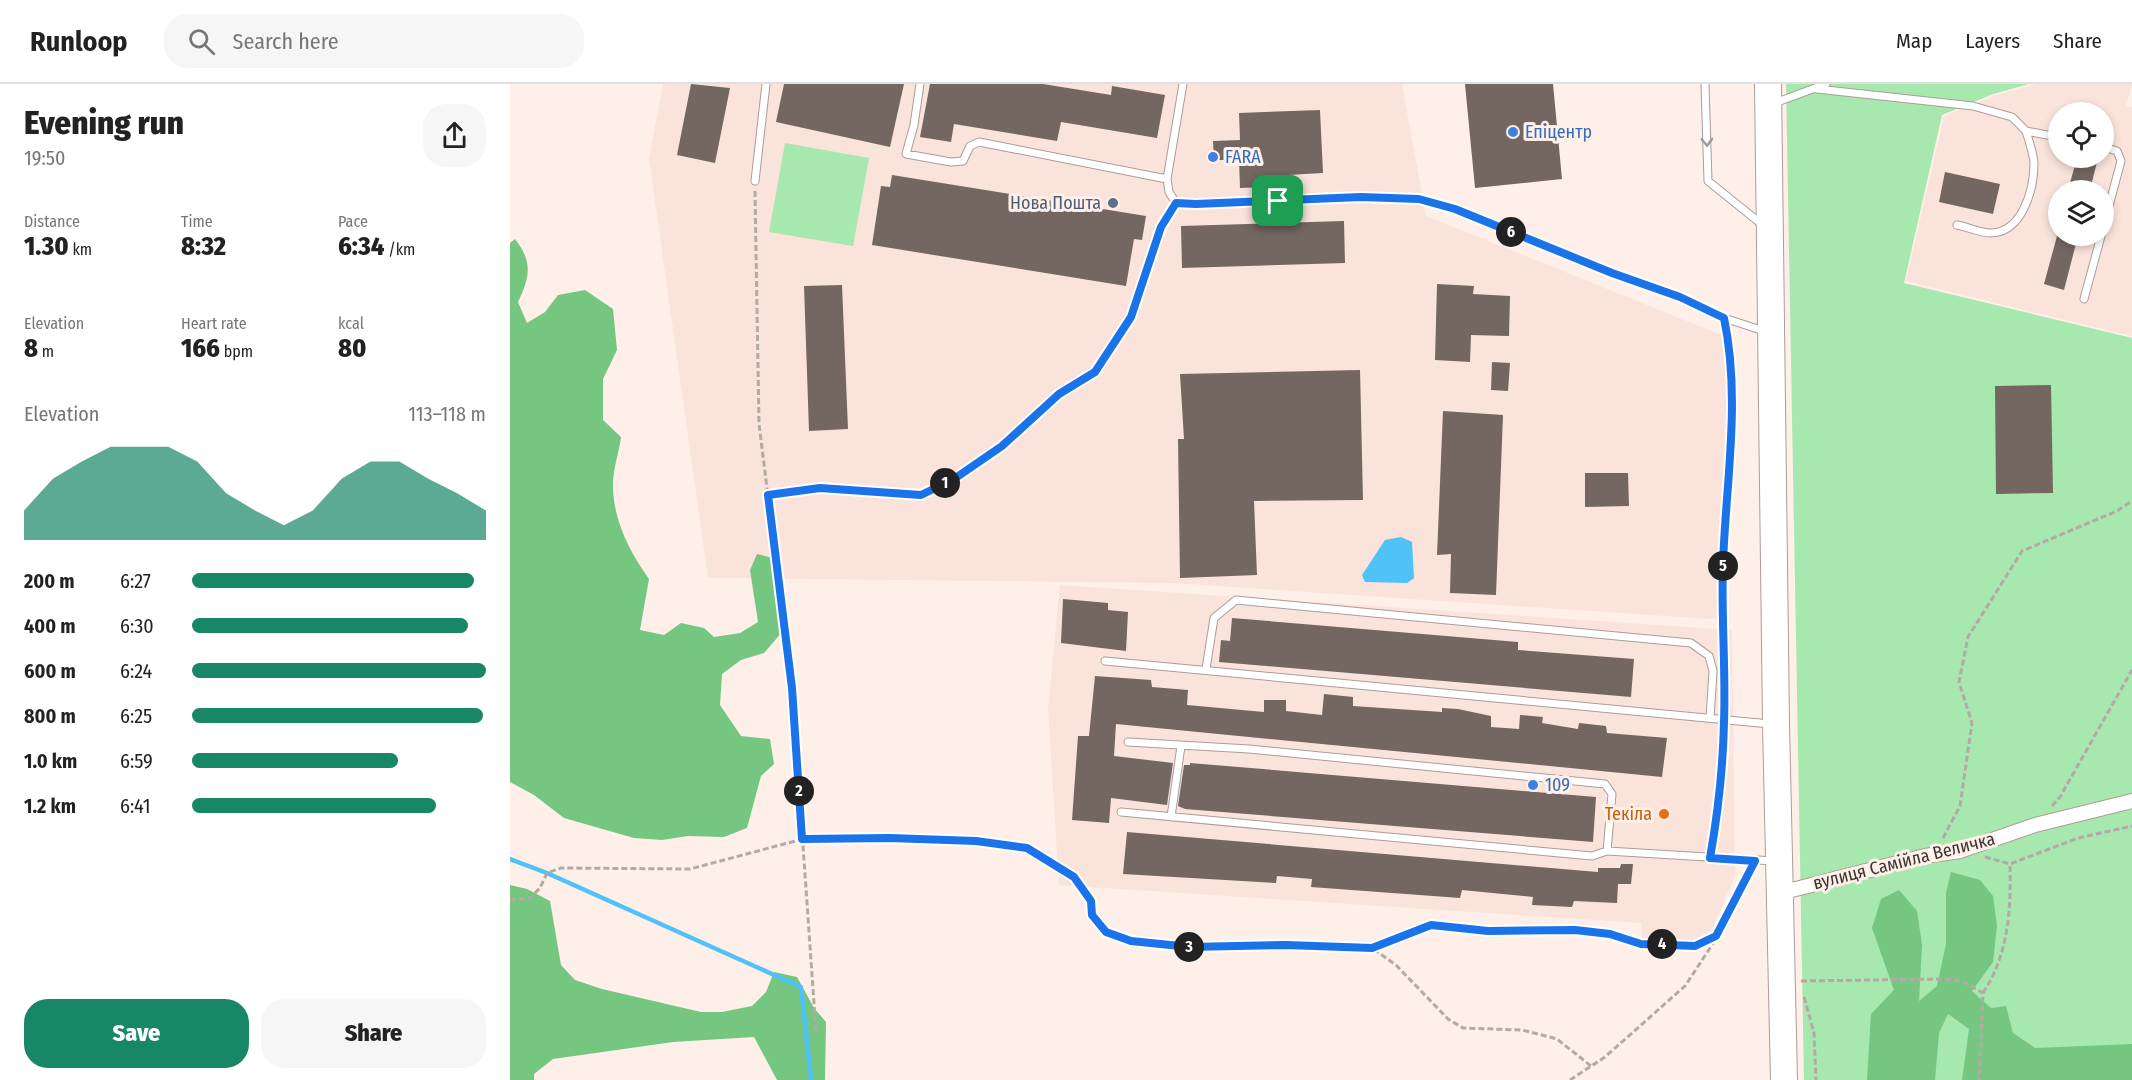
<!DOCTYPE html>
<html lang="en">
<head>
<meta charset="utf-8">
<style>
	:root { --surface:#fff; --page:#f6f6f6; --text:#222; --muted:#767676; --line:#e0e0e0; --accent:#188766 }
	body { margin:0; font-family:"Fira Sans Condensed",sans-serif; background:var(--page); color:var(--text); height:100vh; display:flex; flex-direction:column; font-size:22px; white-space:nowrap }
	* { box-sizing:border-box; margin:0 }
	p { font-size:20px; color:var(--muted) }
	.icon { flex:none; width:33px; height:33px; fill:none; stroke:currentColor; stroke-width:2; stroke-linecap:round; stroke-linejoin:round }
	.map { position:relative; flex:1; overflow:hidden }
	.side { display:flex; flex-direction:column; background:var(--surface); width:510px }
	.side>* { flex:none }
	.tools { position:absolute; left:1538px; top:18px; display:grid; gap:12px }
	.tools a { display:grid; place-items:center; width:66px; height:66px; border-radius:50%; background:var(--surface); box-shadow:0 3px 9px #0003; font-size:30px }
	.pin { position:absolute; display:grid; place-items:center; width:51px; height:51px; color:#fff; margin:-26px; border-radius:12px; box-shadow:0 3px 9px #0006 }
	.km { position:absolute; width:30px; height:30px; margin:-15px; border-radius:50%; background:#222; color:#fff; font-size:16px; line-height:30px; text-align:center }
	.round { display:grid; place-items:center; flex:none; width:63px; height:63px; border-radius:24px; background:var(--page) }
	.overview { display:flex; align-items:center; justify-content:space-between; height:102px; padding:0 24px }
	h1 { font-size:33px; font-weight:800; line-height:45px }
	.metrics { display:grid; grid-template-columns:repeat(3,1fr); gap:9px; height:102px; padding:6px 24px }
	.metrics div { display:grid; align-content:center }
	.metrics b { font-size:26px; font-weight:800 }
	.metrics small { font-size:16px; font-weight:400 }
	.metrics p { font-size:16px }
	.chart { height:168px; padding:12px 24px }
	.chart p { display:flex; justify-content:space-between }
	.chart svg { width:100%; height:108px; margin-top:6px; fill:var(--accent); opacity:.7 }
	.primary-button { display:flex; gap:12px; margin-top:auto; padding:12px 24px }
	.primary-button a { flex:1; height:69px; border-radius:24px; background:var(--accent); color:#fff; font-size:24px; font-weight:800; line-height:69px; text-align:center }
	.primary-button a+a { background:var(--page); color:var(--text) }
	ul { padding:0 24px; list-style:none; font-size:20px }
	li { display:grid; grid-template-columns:96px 72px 1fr; align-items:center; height:45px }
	li i { height:15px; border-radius:8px; background:var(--accent) }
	header { display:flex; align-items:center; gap:36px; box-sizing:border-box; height:84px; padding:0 30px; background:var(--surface); border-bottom:2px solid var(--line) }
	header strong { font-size:28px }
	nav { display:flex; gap:33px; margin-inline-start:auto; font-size:21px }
	.search { width:420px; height:54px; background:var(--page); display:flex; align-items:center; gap:15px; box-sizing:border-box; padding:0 21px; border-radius:24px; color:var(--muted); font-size:22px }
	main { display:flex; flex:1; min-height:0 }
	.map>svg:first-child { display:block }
	.built { fill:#fae3da; fill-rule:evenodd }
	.green { fill:#a6e8ae }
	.forest { fill:#74c680 }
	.water { fill:#4fc2f8 }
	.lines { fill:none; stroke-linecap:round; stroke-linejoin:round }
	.stream { stroke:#4fc2f8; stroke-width:4.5 }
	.building { fill:#746762 }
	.lane-casing { stroke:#ab9d98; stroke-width:9 }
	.street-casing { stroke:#ab9d98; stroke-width:16 }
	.highway-casing { stroke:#ab9d98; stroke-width:28 }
	.path { stroke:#b4a9a4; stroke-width:3; stroke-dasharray:6 3; stroke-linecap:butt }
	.lane { stroke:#fff; stroke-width:7 }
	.street { stroke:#fff; stroke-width:14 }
	.highway { stroke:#fff; stroke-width:26 }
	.oneway { stroke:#9c9a98 }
	.route-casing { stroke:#fff; stroke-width:12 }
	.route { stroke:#1a73e8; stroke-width:8 }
	.shop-dot { fill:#3f7fe0; stroke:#feefe9; stroke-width:2 }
	.service-dot { fill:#5c6f8a; stroke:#feefe9; stroke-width:2 }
	.food-dot { fill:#e8710a; stroke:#feefe9; stroke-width:2 }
	.labels { text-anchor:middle; stroke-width:6; stroke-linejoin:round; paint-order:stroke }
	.shop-label { font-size:18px; fill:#366cbe; stroke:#feefe9; text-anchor:start }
	.service-label { font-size:18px; fill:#4e5e75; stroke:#feefe9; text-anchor:end }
	.food-label { font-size:18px; fill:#c56008; stroke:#feefe9; text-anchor:end }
	.street-label { font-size:18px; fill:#3a3532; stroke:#feefe9 }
</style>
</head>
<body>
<header>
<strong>Runloop</strong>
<div class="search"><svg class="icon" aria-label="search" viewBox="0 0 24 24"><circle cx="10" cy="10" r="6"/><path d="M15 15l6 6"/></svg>Search here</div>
<nav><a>Map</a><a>Layers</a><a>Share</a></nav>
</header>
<main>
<section class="side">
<div class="overview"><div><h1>Evening run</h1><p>19:50</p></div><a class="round"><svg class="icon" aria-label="share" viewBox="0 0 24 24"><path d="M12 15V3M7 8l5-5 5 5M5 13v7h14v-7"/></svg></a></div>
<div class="metrics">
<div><p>Distance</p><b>1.30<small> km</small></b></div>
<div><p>Time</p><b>8:32</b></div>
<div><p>Pace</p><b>6:34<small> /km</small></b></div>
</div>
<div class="metrics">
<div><p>Elevation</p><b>8<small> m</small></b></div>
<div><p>Heart rate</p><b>166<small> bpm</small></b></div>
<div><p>kcal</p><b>80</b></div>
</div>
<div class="chart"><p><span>Elevation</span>113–118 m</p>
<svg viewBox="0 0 160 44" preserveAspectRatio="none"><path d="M0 44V32L10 19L20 12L30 6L40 6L50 6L60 12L70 25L80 32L90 38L100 32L110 19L120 12L130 12L140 19L150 25L160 32V44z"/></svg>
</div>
<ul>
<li><b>200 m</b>6:27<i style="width:96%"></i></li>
<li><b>400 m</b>6:30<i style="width:94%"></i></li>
<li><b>600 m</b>6:24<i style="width:100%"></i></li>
<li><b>800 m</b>6:25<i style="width:99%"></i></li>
<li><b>1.0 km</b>6:59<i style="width:70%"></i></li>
<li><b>1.2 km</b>6:41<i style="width:83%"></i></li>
</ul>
<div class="primary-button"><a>Save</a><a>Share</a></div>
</section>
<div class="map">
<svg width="1622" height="996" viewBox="0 0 1622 996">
	<rect width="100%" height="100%" fill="#feefe9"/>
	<!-- built -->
	<path class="built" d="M 153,0 L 892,0 L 916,132 L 1219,254 L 1215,536 L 664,499 L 198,494 L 139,75 Z
		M 1526,0 L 1622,0 L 1616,22 L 1622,23 L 1622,252 L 1396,197 L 1434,32 L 1484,12 ZM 1548,28 L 1593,28 L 1593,74 L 1548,74 ZM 1548,106 L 1593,106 L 1593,152 L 1548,152 Z
		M 550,501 L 1222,546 L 1225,792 L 1195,862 L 1131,859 L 1132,839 L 549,801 L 538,624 Z"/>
	<!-- green -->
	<path class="green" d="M 1276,0 L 1519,0 L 1483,10 L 1432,31 L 1394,199 L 1622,254 L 1622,996 L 1294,996 Z
		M 275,59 L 359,74 L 343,162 L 259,148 Z"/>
	<!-- forest -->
	<path class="forest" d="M 5,155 C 23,178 20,193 8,218 L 17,239 L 35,228 L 48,211 L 75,206 L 103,225 L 107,266 L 93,295 L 93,336 L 111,353 C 109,369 102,388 103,404 C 104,438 120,468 139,495 L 130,546 L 154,551 L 171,539 L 194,544 L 204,553 L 230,549 L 248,538 L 240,486 L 247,470 L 266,475 L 273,512 L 273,547 L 254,569 L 231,576 L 212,590 L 210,621 L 231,652 L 260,655 L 264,680 L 251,692 L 237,744 L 214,753 L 178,752 L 152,756 L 124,754 L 54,734 L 24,711 L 0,698 L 0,159 Z
		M 1441,788 L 1470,796 L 1483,812 L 1487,842 L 1483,878 L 1462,907 L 1481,924 L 1496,922 L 1503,949 L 1525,964 L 1622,960 L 1622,996 L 1452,996 L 1459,945 L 1438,930 L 1429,949 L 1425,996 L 1357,996 L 1361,930 L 1384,906 L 1362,844 L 1371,815 L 1389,806 L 1407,827 L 1412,861 L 1409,917 L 1427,902 L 1436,860 L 1436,809 Z
		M 0,801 L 17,805 L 40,817 L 51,881 L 65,896 L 92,905 L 191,928 L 212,928 L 242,922 L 256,908 L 264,888 L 287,893 L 304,924 L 316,938 L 315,996 L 267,996 L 244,953 L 163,958 L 43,975 L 24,990 L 24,996 L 0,996 Z"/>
	<!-- water -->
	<path class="water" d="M 891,453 L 902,458 L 904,494 L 897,499 L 855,498 L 852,491 L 875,456 Z"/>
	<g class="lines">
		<!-- stream -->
		<path class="stream" d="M 0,775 L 37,789 L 291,903 L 301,996"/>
	</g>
	<!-- building -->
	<path class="building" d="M 181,0 L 220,4 L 205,79 L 167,71 Z
		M 274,0 L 394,0 L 380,63 L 266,38 Z
		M 420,0 L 533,0 L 601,11 L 602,2 L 655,11 L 647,54 L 551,38 L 547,57 L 444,40 L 441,58 L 410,53 Z
		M 955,0 L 1043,0 L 1052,95 L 965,104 Z
		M 810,26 L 813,89 L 778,91 L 778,102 L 730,104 L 729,76 L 704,76 L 703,57 L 730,56 L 729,29 Z
		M 1567,74 L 1588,74 L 1580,106 L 1558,106 Z
		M 1435,88 L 1490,100 L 1483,130 L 1429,118 Z
		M 382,91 L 636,132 L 632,156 L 624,155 L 616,202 L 362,161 L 371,102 L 380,103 Z
		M 834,137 L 835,179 L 672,184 L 671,142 Z
		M 1547,152 L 1568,152 L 1554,206 L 1534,200 Z
		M 927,200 L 964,202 L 963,210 L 1000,212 L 999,252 L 961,251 L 960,278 L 925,276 Z
		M 332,201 L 338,345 L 299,347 L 294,202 Z
		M 982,278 L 1000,279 L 998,307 L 981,306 Z
		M 850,286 L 853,416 L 744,417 L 747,491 L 670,494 L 668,355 L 674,355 L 670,290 Z
		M 1541,301 L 1543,409 L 1486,410 L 1485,302 Z
		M 933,327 L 993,331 L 986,511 L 940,509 L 941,470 L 927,471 Z
		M 1075,389 L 1118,389 L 1119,422 L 1075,423 Z
		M 553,515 L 598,519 L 598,526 L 618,528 L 616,567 L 551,559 Z
		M 722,534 L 1008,558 L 1008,566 L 1124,575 L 1121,613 L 709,578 L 711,556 L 720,557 Z
		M 585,592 L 641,596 L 642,603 L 678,606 L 677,621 L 754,628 L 754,616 L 776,616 L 776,627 L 812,631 L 814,610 L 843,613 L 843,622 L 932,628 L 932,624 L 948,625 L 981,632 L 981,643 L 1009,645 L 1010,631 L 1033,633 L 1032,639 L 1068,645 L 1069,639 L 1096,642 L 1097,649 L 1157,654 L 1152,693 L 606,640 L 604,672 L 663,679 L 657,721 L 601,714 L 599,739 L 562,736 L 568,652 L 579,652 Z
		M 680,679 L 1086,713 L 1083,758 L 675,725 L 668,722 L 674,681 L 680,681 Z
		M 617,748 L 1088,788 L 1088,784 L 1110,784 L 1111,780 L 1123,780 L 1121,800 L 1108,800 L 1107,819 L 1064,817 L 1062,823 L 1022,821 L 1023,813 L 952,806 L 950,814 L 801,803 L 802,795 L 767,792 L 766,799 L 613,790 Z"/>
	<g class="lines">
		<!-- lane casing -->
		<g class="lane-casing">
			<path id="lane" d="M 410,0 L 404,41 L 396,70 L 441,78 L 453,77 L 460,62 L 469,58 L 657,95
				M 673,0 L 657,95 L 659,108 L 666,119 L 686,121 L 851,113 L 909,115 L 945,125 L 1102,189 L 1169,213 L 1214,234 L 1254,247
				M 1195,0 L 1198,97 L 1254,142
				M 1307,5 L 1463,22 L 1502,33 L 1516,47 L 1548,53
				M 1262,20 L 1316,0
				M 1593,63 L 1607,67 L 1611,77 L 1593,144
				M 245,97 L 256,0
				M 1447,141 C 1457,143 1469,148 1479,149 C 1512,150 1524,106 1524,79 C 1523,68 1519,57 1516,47
				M 1574,215 L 1591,152
				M 595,577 L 1260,640
				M 696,585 L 704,534 L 726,516 L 1181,559 L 1199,572 L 1203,587 L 1200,634
				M 618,658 L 739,665 L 1095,700 L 1102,710 L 1097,767
				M 611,728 L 1082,772 L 1097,767 L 1264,777
				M 661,733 L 671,662"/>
		</g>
		<!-- street casing -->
		<g class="street-casing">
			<path id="street" d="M 1270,809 L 1415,772 L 1450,767 L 1525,741 L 1622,717"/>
		</g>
		<!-- highway casing -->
		<g class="highway-casing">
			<path id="highway" d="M 1258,0 L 1266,640 L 1274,996"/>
		</g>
		<!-- path -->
		<path class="path" d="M 245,107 L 249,340 L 282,604 L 306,948
			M 259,410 L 310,404 L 411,411 L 444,395 L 492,362 L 549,310 L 585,288 L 621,233 L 651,143 L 660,128
			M 1213,578 C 1213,544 1211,510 1213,476 C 1217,405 1231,317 1217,246
			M 1542,722 L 1550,713 L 1622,586
			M 1433,754 L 1450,722 L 1462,639 L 1449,598 L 1458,553 L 1512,467 L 1607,427 L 1622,417
			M 1202,763 L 1208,728 L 1214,645
			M 1475,773 L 1500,780 L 1568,754 L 1622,742
			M 0,816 L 20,814 L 30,804 L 37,789 L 51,784 L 180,785 L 293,755 L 380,754 L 466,757 L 517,764 L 564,793 L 581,817 L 582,831 L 596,848 L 621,857 L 680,863 L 776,861 L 862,864 L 886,881 L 938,935 L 953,944 L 1012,946 L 1047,955 L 1081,982
			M 862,864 L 921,841 L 978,847 L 1065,846 L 1100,850 L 1131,860 L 1185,862 L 1206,852
			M 1291,897 L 1432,895 L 1452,897 L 1473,909 L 1469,996
			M 1473,909 C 1499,869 1501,826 1500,780
			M 1294,913 L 1304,949 L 1306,996
			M 1060,996 L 1095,973 L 1175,902 L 1202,861 L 1240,785"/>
		<!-- lane -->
		<use href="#lane" class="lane"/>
		<!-- street -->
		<use href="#street" class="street"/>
		<!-- highway -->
		<use href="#highway" class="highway"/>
	</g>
	<!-- one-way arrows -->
	<defs><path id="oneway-chevron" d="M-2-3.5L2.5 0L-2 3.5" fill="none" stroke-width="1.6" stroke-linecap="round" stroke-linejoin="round" transform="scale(1.5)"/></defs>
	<use class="oneway" href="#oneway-chevron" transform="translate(1197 58) rotate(88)"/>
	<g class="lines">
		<!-- route casing -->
		<g class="route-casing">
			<path id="route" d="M 851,113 L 909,115 L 945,125 L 1102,189 L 1170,213 L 1214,234 C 1231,315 1216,397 1213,479 C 1211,532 1216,585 1214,638 C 1213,684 1208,729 1200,774 L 1245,777 L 1206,852 L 1185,862 L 1131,860 L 1100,850 L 1065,846 L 978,847 L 921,841 L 862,864 L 776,861 L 680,863 L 621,857 L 596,848 L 582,831 L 581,817 L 564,793 L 517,764 L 466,757 L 380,754 L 292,755 L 282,604 L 258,411 L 310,404 L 411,411 L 444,395 L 492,362 L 549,310 L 585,288 L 621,233 L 651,143 L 666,119 L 686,120 Z"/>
		</g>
		<!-- route -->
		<use href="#route" class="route"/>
	</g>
	<!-- markers -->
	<g class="shop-dot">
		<circle cx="1003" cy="48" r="6"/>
		<circle cx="703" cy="73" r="6"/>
		<circle cx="1023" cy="701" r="6"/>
	</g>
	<circle class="service-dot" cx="603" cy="119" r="6"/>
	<circle class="food-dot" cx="1154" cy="730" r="6"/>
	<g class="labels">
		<!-- shop labels -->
		<g class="shop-label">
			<text x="1015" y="54">Епіцентр</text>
			<text x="715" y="79">FARA</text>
			<text x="1035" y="707">109</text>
		</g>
		<!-- service labels -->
		<g class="service-label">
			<text x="591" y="125">Нова Пошта</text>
		</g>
		<!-- food labels -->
		<g class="food-label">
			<text x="1142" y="736">Текіла</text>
		</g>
		<!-- street labels -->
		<g class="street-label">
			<text transform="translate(1394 777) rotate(-14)" y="6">вулиця Самійла Величка</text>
		</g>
	</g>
</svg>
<div class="tools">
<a><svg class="icon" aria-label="locate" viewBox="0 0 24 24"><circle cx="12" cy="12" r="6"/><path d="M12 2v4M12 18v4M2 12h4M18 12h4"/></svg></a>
<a><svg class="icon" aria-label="layers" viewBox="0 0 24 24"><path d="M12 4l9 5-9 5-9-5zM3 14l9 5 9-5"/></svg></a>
</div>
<div class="pin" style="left:768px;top:117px;background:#1e9e55"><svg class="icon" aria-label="arrive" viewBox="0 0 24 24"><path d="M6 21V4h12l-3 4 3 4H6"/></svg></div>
<b class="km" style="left:435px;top:399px">1</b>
<b class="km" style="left:289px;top:707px">2</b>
<b class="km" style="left:679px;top:863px">3</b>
<b class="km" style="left:1152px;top:860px">4</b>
<b class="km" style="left:1213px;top:482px">5</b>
<b class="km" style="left:1001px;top:148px">6</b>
</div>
</main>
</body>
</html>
